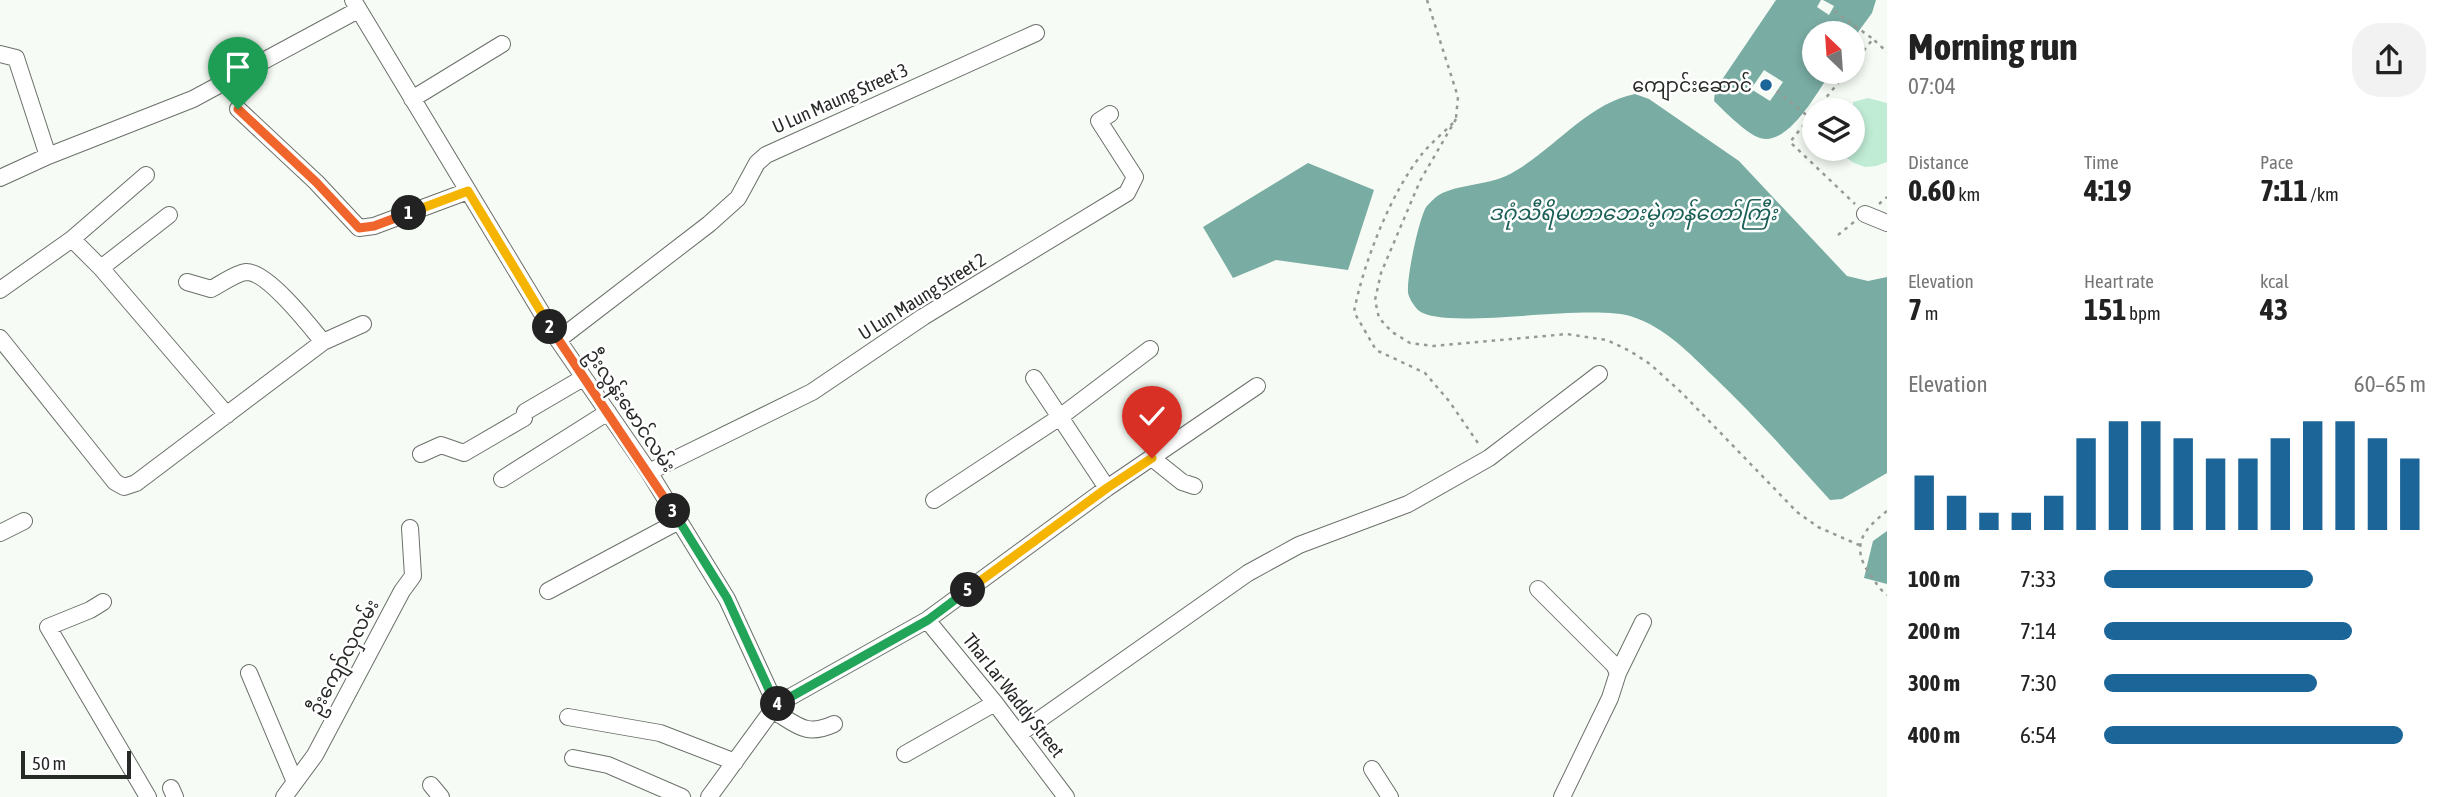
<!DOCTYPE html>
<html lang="en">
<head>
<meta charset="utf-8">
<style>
	:root { --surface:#fff; --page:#f2f2f2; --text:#222; --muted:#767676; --accent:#1b6598 }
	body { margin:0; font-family:"Asap Condensed","Noto Sans Myanmar",sans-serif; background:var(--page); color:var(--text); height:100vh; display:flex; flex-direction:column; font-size:26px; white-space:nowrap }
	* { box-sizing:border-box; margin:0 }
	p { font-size:23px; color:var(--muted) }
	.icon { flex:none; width:38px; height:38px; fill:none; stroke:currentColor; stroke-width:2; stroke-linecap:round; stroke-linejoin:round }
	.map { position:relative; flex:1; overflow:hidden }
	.panel { display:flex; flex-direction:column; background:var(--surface); width:560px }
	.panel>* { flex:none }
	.needle { width:46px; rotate:335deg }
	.buttons { position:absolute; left:1802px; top:21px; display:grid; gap:14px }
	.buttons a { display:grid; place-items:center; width:63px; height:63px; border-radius:50%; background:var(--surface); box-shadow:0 4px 10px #0003; font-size:35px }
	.scale { position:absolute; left:21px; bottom:18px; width:110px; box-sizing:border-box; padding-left:7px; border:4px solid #272a27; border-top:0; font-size:19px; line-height:24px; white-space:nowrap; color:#272a27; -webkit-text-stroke:5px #fff; paint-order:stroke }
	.pin { position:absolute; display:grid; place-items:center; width:60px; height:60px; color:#fff; margin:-72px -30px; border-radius:50% 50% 50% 0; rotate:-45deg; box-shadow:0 0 7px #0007 }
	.pin .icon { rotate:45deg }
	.km { position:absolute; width:35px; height:35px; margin:-18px; border-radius:50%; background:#222; color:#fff; font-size:19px; line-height:35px; text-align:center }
	.round { display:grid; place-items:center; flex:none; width:74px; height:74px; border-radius:28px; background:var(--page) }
	.overview { display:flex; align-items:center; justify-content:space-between; height:119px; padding:0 21px }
	h1 { font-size:38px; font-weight:700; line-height:52px }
	.metrics { display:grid; grid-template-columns:repeat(3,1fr); gap:10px; height:119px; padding:7px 21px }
	.metrics div { display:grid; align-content:center }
	.metrics b { font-size:30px; font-weight:700 }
	.metrics small { font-size:19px; font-weight:400 }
	.metrics p { font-size:19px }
	.chart { height:196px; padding:14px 21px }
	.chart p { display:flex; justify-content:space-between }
	.chart svg { width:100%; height:126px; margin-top:7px; stroke:var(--accent); stroke-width:6 }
	ul { padding:0 21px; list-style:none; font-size:23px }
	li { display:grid; grid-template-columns:112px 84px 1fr; align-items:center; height:52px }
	li i { height:18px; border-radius:9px; background:var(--accent) }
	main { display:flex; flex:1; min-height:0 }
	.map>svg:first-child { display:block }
	.water { fill:#79aca3; fill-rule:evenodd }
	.building { fill:#c0ecd5 }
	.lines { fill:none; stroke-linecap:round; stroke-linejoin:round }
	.minor-casing { stroke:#6b706a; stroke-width:18 }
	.path { stroke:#959a95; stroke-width:2.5; stroke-dasharray:3.5 5; stroke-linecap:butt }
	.minor { stroke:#fff; stroke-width:16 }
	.split-1-casing { stroke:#fff; stroke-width:14 }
	.split-2-casing { stroke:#fff; stroke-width:14 }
	.split-3-casing { stroke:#fff; stroke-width:14 }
	.split-4-casing { stroke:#fff; stroke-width:14 }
	.split-5-casing { stroke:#fff; stroke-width:14 }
	.split-6-casing { stroke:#fff; stroke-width:14 }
	.split-1 { stroke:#f0652b; stroke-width:9 }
	.split-2 { stroke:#f5b400; stroke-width:9 }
	.split-3 { stroke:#f0652b; stroke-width:9 }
	.split-4 { stroke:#22a559; stroke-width:9 }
	.split-5 { stroke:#22a559; stroke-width:9 }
	.split-6 { stroke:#f5b400; stroke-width:9 }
	.poi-dot { fill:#1b6598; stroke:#fff; stroke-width:2.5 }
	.labels { text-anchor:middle; stroke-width:5; stroke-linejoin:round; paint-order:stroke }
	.poi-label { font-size:19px; fill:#272a27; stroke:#fff; text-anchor:end }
	.street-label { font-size:19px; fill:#272a27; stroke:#fff }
	.water-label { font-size:21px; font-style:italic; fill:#1a5f56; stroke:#fff }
</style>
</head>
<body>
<main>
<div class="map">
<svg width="1887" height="797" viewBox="0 0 1887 797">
	<rect width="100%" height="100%" fill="#f6fcf5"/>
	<!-- water -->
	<path class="water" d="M 1776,0 L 1821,0 L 1817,7 L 1829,15 L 1834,6 L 1823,0 L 1876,0 L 1872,13 L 1853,39 L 1853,33 L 1815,33 L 1815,72 L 1831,72 C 1818,91 1788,147 1760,138 C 1747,134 1724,111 1714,101 L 1715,90 ZM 1764,70 L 1783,82 L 1770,101 L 1751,89 Z
		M 1635,94 L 1649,99 L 1739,161 L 1847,276 L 1868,281 L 1887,277 L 1887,473 L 1842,499 L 1830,500 C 1792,458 1754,415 1713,376 C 1689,353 1666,328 1633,317 C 1589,302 1443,332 1418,310 C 1414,306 1408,297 1408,292 C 1407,275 1418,224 1425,209 C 1427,205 1433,200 1436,197 C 1451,185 1487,185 1506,176 C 1551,154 1585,104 1635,94 Z
		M 1308,163 L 1374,190 L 1348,270 L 1276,260 L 1233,278 L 1203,227 Z
		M 1887,531 L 1887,584 L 1864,578 L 1873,541 Z"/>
	<!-- building -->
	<path class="building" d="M 1868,98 L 1887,103 L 1887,162 L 1876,166 L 1865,167 L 1854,163 L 1834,149 L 1853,149 L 1853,102 Z"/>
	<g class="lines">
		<!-- minor casing -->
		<g class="minor-casing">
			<path id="minor" d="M 353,0 L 558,340 L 649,472 L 727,599 L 776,705
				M 0,54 L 16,58 L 48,156
				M 412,99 L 502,44
				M 238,109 L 316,182 L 359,228 L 374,226 L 468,191
				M 0,178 L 48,156 L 193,99 L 358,10
				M 1865,214 L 1887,223
				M 72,239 L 146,175
				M 101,268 L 169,215
				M 187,282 L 211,289 C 221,284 236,273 246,272 C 267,271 310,326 323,342
				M 0,290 L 72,239 L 101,268 L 227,415
				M 0,338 L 115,482 L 124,487 L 136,483 L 323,342 L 363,324
				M 558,340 L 709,224 L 738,198 L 757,163 L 766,155 L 1036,33
				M 1034,378 L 1107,488
				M 421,454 L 441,445 L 464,453 L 524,418 L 525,412 L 583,378
				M 1152,458 L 1182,482 L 1194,486
				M 649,472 L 812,392 L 923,317 L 1127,193 L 1135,177 L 1099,121 L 1110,114
				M 502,479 L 608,412
				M 934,500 L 1060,417 L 1150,349
				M 0,533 L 24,521
				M 1538,589 L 1614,665 L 1618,673 L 1610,698 L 1562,797
				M 548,591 L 679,521
				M 103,602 L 90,610 L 48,627 L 148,797
				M 927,620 L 995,703 L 1066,797
				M 249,673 L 295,782
				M 1618,673 L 1643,622
				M 772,710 C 798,725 805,737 834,724
				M 568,717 L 660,733 L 735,762
				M 1019,734 L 1248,573 L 1299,545 L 1408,504 L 1489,458 L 1599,374
				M 905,754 L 995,703
				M 573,758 L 608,765 L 682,797
				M 1372,769 L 1390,797
				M 431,785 L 441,797
				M 171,788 L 175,797
				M 284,797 L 315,755 L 402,591 L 413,576 L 410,528
				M 709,797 L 776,705 L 927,620 L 1107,488 L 1257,386"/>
		</g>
		<!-- path -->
		<path class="path" d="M 1427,0 L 1458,97 L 1456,118
			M 1834,11 L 1873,39
			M 1853,64 L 1873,39 L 1887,52
			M 1777,91 L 1810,118
			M 1816,110 L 1847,72
			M 1815,111 L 1790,142 L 1855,204
			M 1456,119 L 1420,181 L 1381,273 L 1375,300 L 1379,318 L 1392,332 L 1410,343 L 1433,346 L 1567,334 L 1607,340 L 1630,351 L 1650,364 L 1682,393 L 1797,512 L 1818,527 L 1859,545
			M 1453,123 C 1443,133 1431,143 1422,154 C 1391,192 1363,264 1354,312 L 1376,350 L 1425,373 L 1449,401 L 1480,446
			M 1879,204 L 1887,197
			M 1838,235 L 1854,222
			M 1887,511 C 1864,529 1850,545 1869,573 C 1875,581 1879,589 1887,595"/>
		<!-- minor -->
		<use href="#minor" class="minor"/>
	</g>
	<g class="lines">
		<!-- split-1 casing -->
		<g class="split-1-casing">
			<path id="split-1" d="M 238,109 L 316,182 L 359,228 L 374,226 L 409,213"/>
		</g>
		<!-- split-2 casing -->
		<g class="split-2-casing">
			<path id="split-2" d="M 409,213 L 468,191 L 550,327"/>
		</g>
		<!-- split-3 casing -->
		<g class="split-3-casing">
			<path id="split-3" d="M 550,327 L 673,511"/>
		</g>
		<!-- split-4 casing -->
		<g class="split-4-casing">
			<path id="split-4" d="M 673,511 L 727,598 L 776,705 L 778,704"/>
		</g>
		<!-- split-5 casing -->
		<g class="split-5-casing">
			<path id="split-5" d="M 778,704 L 928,620 L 968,590"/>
		</g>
		<!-- split-6 casing -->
		<g class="split-6-casing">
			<path id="split-6" d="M 968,590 L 1107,488 L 1152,458"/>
		</g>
		<!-- split-1 -->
		<use href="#split-1" class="split-1"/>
		<!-- split-2 -->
		<use href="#split-2" class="split-2"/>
		<!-- split-3 -->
		<use href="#split-3" class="split-3"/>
		<!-- split-4 -->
		<use href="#split-4" class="split-4"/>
		<!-- split-5 -->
		<use href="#split-5" class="split-5"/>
		<!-- split-6 -->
		<use href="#split-6" class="split-6"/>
	</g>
	<!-- markers -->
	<circle class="poi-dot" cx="1766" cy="85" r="7"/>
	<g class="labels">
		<!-- poi labels -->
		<g class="poi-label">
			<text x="1752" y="92">ကျောင်းဆောင်</text>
		</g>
		<!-- street labels -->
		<g class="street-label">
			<text transform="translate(840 98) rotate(-24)" y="7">U Lun Maung Street 3</text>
			<text transform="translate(922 296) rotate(-32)" y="7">U Lun Maung Street 2</text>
			<text transform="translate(631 410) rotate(56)" y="7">ဦးလွန်းမောင်လမ်း</text>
			<text transform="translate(343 657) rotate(-62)" y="7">ဦးကျော်လှလမ်း</text>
			<text transform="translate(1014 695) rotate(52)" y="7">Thar Lar Waddy Street</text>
		</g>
		<!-- water labels -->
		<g class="water-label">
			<text x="1633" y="220">ဒဂုံသီရိမဟာဘေးမဲ့ကန်တော်ကြီး</text>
		</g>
	</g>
</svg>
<div class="buttons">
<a><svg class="needle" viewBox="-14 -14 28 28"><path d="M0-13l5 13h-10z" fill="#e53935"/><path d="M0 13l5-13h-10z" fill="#767676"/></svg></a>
<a><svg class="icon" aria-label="layers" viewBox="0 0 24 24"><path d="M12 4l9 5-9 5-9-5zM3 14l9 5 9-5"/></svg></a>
</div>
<div class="scale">50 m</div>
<div class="pin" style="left:238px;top:109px;background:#1e9e55"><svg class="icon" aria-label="arrive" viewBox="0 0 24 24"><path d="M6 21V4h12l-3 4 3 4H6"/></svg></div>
<div class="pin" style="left:1152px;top:458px;background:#d93025"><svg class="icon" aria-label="check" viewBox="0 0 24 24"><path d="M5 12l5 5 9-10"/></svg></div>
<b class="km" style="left:409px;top:213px">1</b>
<b class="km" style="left:550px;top:327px">2</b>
<b class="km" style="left:673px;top:511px">3</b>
<b class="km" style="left:778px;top:704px">4</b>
<b class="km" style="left:968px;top:590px">5</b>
</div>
<section class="panel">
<div class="overview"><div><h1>Morning run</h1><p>07:04</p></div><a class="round"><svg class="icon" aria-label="share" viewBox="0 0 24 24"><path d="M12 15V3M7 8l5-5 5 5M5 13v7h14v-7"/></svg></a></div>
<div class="metrics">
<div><p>Distance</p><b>0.60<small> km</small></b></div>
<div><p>Time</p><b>4:19</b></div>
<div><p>Pace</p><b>7:11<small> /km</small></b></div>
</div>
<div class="metrics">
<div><p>Elevation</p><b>7<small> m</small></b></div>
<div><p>Heart rate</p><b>151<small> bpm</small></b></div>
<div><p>kcal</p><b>43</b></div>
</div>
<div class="chart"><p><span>Elevation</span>60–65 m</p>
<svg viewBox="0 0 160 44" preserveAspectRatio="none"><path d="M5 44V25M15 44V32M25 44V38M35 44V38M45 44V32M55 44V12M65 44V6M75 44V6M85 44V12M95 44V19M105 44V19M115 44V12M125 44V6M135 44V6M145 44V12M155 44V19"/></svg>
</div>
<ul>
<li><b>100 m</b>7:33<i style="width:65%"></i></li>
<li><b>200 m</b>7:14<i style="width:77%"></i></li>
<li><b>300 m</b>7:30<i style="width:66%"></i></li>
<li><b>400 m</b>6:54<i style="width:93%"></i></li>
</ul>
</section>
</main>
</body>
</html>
